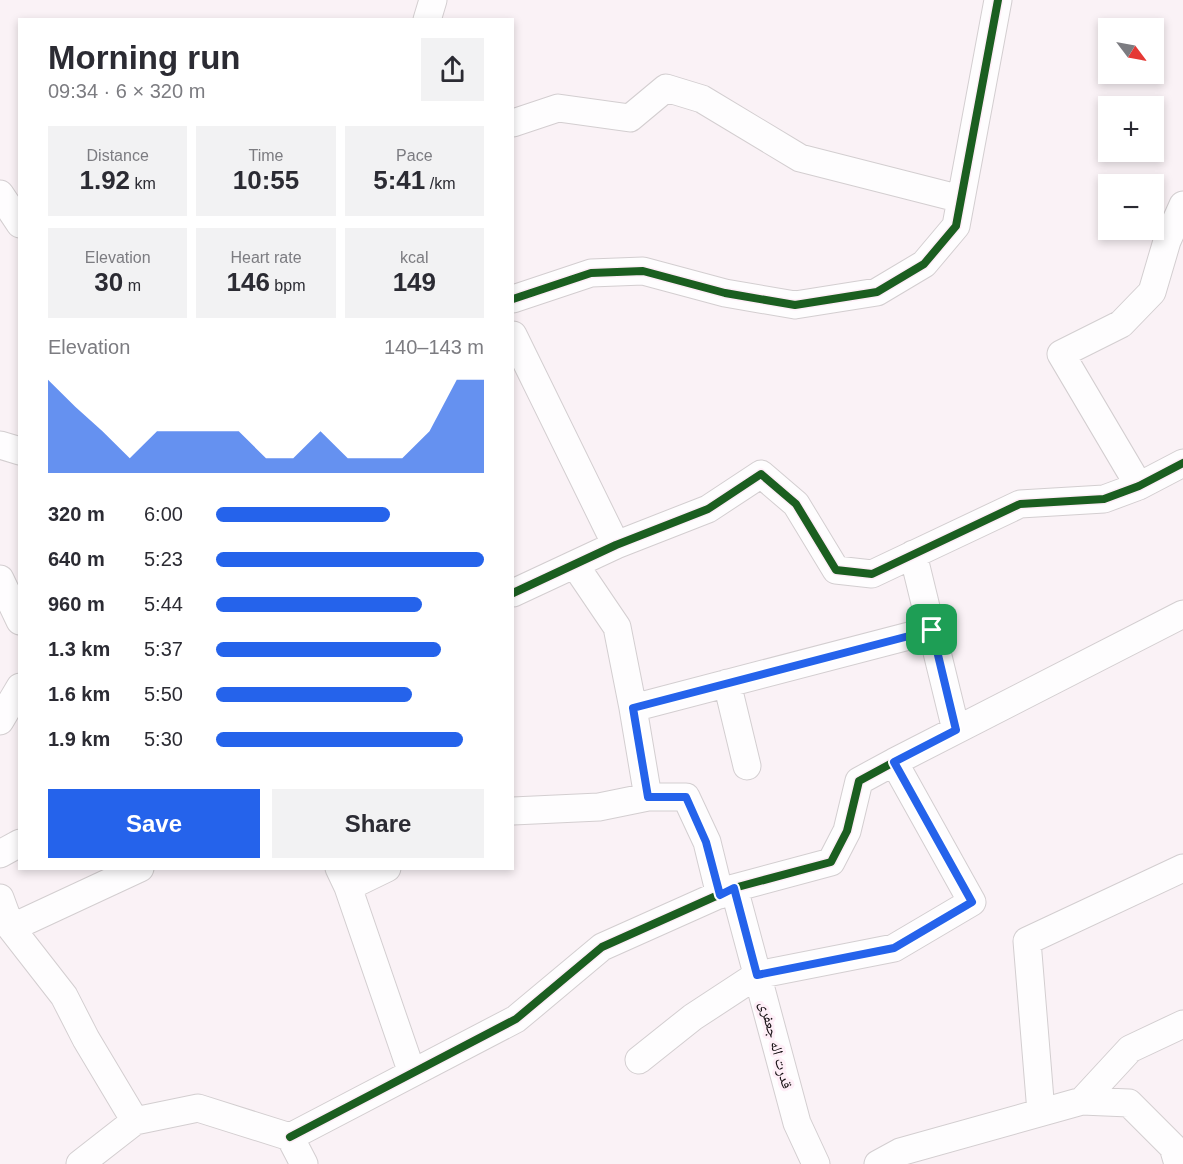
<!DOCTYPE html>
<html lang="en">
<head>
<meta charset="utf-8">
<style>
	:root { --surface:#fff; --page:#f2f2f3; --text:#2b2b33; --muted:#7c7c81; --accent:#2563eb }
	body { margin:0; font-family:Arial,"Noto Naskh Arabic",sans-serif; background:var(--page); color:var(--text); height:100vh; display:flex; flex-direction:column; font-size:22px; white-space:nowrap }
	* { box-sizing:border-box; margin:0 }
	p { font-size:20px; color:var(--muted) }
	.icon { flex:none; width:33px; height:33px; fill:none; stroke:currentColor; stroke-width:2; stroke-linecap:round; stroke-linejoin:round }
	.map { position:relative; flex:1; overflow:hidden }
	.drawer { position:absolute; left:18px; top:18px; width:496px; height:852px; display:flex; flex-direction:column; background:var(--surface); border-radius:0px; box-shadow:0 3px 9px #0003 }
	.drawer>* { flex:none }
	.needle { width:39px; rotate:122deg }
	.buttons { position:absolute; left:1098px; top:18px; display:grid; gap:12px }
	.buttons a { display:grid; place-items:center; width:66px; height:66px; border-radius:0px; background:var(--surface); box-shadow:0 3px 9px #0003; font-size:30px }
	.pin { position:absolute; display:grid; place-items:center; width:51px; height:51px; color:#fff; margin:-26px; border-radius:12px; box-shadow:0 3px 9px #0006 }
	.round { display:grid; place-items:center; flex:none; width:63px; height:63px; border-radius:0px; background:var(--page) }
	.overview { display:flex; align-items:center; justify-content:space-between; height:102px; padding:0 30px }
	h1 { font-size:33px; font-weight:800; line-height:45px }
	.figures { display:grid; grid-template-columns:repeat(3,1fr); gap:9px; height:102px; padding:6px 30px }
	.figures div { display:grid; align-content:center; border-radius:0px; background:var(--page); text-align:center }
	.figures b { font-size:26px; font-weight:800 }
	.figures small { font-size:16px; font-weight:400 }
	.figures p { font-size:16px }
	.chart { height:168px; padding:12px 30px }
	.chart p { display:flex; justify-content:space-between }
	.chart svg { width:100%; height:108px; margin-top:6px; fill:var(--accent); opacity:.7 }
	.primary-button { display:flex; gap:12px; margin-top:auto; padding:12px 30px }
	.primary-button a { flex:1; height:69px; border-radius:0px; background:var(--accent); color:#fff; font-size:24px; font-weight:800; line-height:69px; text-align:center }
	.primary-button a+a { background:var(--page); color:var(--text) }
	ul { padding:0 30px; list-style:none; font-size:20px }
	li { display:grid; grid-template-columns:96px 72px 1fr; align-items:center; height:45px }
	li i { height:15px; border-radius:8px; background:var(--accent) }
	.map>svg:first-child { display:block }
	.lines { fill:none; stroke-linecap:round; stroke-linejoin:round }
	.minor-casing { stroke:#d3ced0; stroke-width:29 }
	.minor { stroke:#fefdfe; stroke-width:27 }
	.cycleway-casing { stroke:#feeef7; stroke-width:11 }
	.cycleway { stroke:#1b5e20; stroke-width:8 }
	.route-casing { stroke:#fff; stroke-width:12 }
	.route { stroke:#2563eb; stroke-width:8 }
	.labels { text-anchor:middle; stroke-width:6; stroke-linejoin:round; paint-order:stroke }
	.street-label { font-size:15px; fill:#140e11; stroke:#feeef7 }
</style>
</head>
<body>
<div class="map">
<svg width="1183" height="1164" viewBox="0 0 1183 1164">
	<rect width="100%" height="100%" fill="#faf2f6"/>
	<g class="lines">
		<!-- minor casing -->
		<g class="minor-casing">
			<path id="minor" d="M 427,20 L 433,0
				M 513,123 L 558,108 L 630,118 L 666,88 L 702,99 L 800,158 L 961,199
				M 0,194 L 20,224
				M 513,299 L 591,273 L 643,271 L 725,293 L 795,305 L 877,292 L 924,264 L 956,226 L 998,0
				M 513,335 L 616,545
				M 0,445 L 20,451
				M 1139,486 L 1061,354 L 1121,324 L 1152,292 L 1167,241 L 1183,205
				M 913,554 L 956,730
				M 575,565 L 617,627 L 633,708 L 648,797
				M 0,579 L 20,621
				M 513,593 L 616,545 L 708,509 L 761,474 L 796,504 L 836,570 L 872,574 L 1020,504 L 1104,499 L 1139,486 L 1183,463
				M 727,683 L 747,766
				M 633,708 L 932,630
				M 0,721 L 20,687
				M 513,811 L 599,807 L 648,797 L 686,797 L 707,842 L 720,895
				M 0,854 L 20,843
				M 339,868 L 348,887 L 412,1073
				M 348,887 L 387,868
				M 734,888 L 797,1123 L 816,1164
				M 0,898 L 11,928 L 64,996 L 86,1039 L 135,1121
				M 11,928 L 140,868
				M 639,1060 L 693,1017 L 757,975 L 894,948 L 972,902 L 894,762 L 1183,614
				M 1082,1101 L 1130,1049 L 1183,1024
				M 1041,1112 L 1027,941 L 1183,868
				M 290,1137 L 516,1019 L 602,947 L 734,888 L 831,862 L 847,831 L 859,781 L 894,762
				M 80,1164 L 135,1121 L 198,1108 L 290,1137 L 304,1164
				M 878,1164 L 900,1152 L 1082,1101 L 1129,1103 L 1173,1147 L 1178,1164"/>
		</g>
		<!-- minor -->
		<use href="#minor" class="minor"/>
		<!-- cycleway casing -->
		<g class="cycleway-casing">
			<path id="cycleway" d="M 513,299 L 591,273 L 643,271 L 725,293 L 795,305 L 877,292 L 924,264 L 956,226 L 998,0
				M 513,593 L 616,545 L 708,509 L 761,474 L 796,504 L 836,570 L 872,574 L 1020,504 L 1104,499 L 1139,486 L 1183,463
				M 290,1137 L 516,1019 L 602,947 L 734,888 L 831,862 L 847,831 L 859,781 L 894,762"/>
		</g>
		<!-- cycleway -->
		<use href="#cycleway" class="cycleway"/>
	</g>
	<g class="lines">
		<!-- route casing -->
		<g class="route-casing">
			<path id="route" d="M 932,630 L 956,730 L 894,762 L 972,902 L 894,948 L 757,975 L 734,888 L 720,895 L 706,842 L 686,797 L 648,797 L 633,708 Z"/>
		</g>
		<!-- route -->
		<use href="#route" class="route"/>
	</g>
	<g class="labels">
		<!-- street labels -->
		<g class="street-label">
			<text transform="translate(776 1045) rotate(75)" y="5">قدرت اله جعفری</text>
		</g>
	</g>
</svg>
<div class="buttons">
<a><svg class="needle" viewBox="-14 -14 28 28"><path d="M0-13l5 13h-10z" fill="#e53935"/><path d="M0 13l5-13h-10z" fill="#7c7c81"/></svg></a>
<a>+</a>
<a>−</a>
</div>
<div class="pin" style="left:932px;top:630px;background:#1e9e55"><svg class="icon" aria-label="arrive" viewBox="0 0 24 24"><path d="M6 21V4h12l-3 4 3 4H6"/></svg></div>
<section class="drawer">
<div class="overview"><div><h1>Morning run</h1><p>09:34 · 6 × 320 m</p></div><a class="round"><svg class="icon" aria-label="share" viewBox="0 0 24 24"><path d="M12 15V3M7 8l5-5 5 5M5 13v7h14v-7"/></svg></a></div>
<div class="figures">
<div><p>Distance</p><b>1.92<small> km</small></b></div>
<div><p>Time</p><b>10:55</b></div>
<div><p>Pace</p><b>5:41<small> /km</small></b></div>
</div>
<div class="figures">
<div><p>Elevation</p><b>30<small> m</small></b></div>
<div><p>Heart rate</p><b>146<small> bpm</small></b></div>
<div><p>kcal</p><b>149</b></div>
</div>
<div class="chart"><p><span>Elevation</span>140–143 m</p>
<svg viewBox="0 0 160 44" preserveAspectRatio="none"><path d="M0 44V6L10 17L20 27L30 38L40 27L50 27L60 27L70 27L80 38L90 38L100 27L110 38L120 38L130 38L140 27L150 6L160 6V44z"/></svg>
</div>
<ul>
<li><b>320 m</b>6:00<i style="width:65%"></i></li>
<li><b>640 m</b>5:23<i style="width:100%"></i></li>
<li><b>960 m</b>5:44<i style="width:77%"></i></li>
<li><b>1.3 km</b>5:37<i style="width:84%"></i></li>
<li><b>1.6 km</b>5:50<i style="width:73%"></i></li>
<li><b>1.9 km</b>5:30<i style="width:92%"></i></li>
</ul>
<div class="primary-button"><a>Save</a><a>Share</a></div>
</section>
</div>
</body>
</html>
